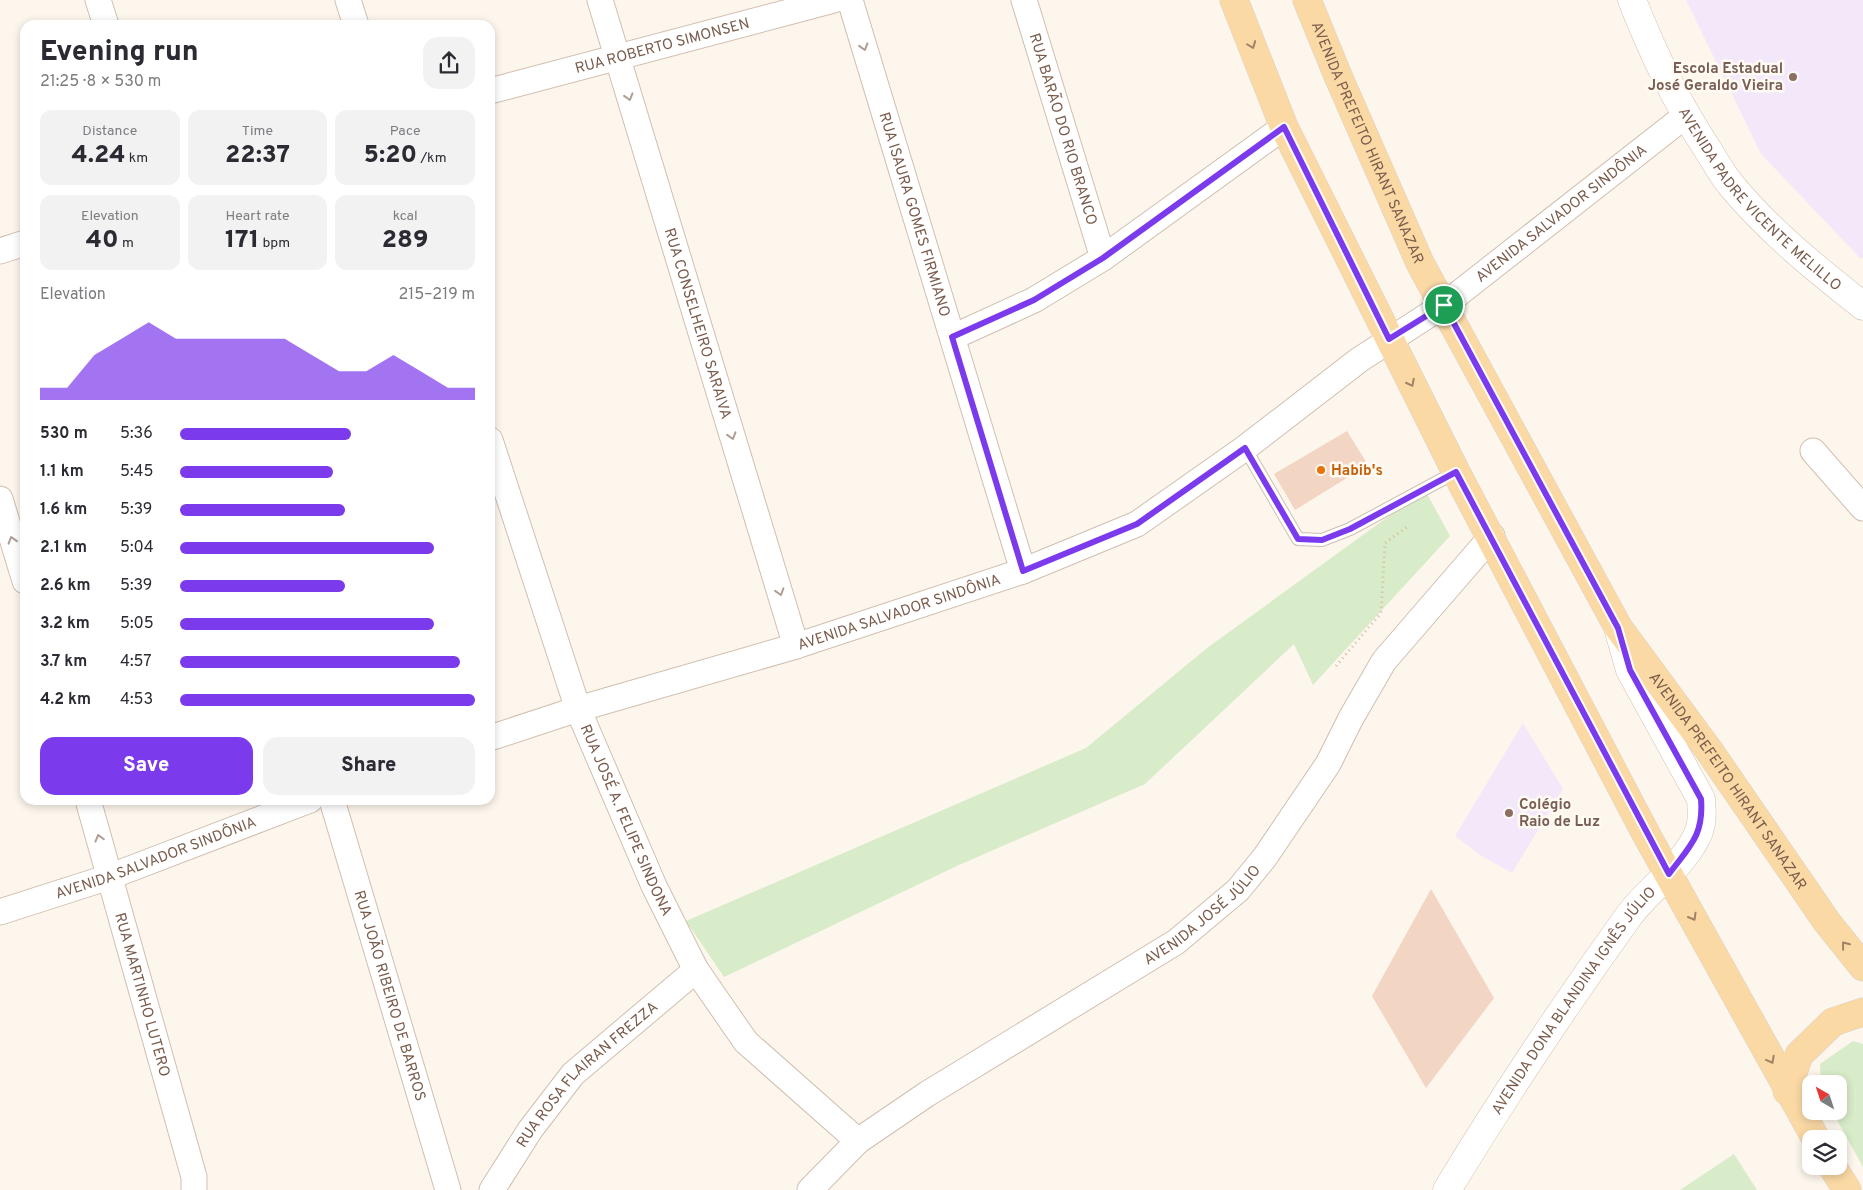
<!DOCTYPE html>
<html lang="en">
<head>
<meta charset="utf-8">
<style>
	:root { --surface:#fff; --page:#f2f2f3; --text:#2b2b33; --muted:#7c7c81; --accent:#7c3aed }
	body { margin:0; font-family:Overpass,sans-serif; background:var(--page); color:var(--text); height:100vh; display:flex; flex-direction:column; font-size:19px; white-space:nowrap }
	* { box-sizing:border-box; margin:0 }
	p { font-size:16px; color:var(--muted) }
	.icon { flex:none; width:28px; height:28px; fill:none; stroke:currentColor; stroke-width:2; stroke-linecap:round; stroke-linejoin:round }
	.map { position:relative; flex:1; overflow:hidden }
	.panel { position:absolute; left:20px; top:20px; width:475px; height:785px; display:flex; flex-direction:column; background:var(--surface); border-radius:15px; box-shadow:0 2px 8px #0003 }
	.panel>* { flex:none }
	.needle { width:32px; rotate:321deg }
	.buttons { position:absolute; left:1802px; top:1075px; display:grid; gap:10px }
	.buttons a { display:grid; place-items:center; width:45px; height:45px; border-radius:10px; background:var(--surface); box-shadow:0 2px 8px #0003; font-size:25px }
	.pin { position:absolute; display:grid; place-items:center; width:42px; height:42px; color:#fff; margin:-21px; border:2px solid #fff; border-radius:50%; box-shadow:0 1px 5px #0007 }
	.round { display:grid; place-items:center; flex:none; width:52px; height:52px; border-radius:15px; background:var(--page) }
	.headline { display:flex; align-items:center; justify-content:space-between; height:85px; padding:0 20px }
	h1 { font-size:28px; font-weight:800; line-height:38px }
	.metrics { display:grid; grid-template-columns:repeat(3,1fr); gap:8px; height:85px; padding:5px 20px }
	.metrics div { display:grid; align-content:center; border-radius:12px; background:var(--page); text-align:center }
	.metrics b { font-size:25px; font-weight:800 }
	.metrics small { font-size:14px; font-weight:400 }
	.metrics p { font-size:14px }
	.chart { height:140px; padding:10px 20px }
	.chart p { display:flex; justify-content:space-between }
	.chart svg { width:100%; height:90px; margin-top:5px; fill:var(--accent); opacity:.7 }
	.button { display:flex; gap:10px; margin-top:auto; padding:10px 20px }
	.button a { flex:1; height:58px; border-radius:15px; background:var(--accent); color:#fff; font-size:20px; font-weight:800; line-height:58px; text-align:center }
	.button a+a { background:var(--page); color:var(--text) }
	ul { padding:0 20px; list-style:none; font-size:16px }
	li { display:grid; grid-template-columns:80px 60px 1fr; align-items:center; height:38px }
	li i { height:12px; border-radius:6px; background:var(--accent) }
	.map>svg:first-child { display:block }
	.education { fill:#f3e8fa }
	.green { fill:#d8ecc9 }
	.building { fill:#f3d5c3 }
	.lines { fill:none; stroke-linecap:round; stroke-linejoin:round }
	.service-casing { stroke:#d1beb0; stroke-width:14 }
	.minor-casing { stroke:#d1beb0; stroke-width:27 }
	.secondary-casing { stroke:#d6c0b0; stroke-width:29 }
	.primary-casing { stroke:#dad1cd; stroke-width:29 }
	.path { stroke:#d9b8a5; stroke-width:3; stroke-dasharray:1 4; stroke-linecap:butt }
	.service { stroke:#fff; stroke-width:12 }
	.minor { stroke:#fff; stroke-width:25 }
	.secondary { stroke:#fff; stroke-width:28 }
	.primary { stroke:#fbd9a5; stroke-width:28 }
	.oneway { stroke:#a18267 }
	.oneway2 { stroke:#af9d94 }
	.route-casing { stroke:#fff; stroke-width:10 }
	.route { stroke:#7c3aed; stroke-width:6 }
	.education-dot { fill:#8d6e63; stroke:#fffaf3; stroke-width:2 }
	.food-dot { fill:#e8710a; stroke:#fffaf3; stroke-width:2 }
	.labels { text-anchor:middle; stroke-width:5; stroke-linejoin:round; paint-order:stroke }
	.street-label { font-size:15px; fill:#7a5c4d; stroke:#fffaf3 }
	.education-label { font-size:15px; font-weight:bold; fill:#785e54; stroke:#fffaf3; text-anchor:end }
	.food-label { font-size:15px; font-weight:bold; fill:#c56008; stroke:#fffaf3; text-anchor:start }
</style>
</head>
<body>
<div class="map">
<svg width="1863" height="1190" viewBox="0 0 1863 1190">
	<rect width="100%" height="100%" fill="#fdf6ec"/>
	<!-- education -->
	<path class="education" d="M 1686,0 L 1863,0 L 1863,258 L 1860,258 L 1761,154 Z
		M 1523,723 L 1563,789 L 1512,873 L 1480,855 L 1455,836 Z"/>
	<!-- green -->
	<path class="green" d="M 1425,490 L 1450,536 L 1313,685 L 1294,644 L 1145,784 L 959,865 L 724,977 L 686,921 L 1086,748 L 1207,648 Z
		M 1853,1041 L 1863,1044 L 1863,1167 L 1832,1111 L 1839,1111 L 1839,1084 L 1821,1084 L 1820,1064 Z
		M 1734,1154 L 1757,1190 L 1680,1190 Z"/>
	<!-- building -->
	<path class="building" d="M 1347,431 L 1368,465 L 1295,510 L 1274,474 Z
		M 1431,889 L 1494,998 L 1426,1088 L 1372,996 Z"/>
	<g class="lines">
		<!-- service casing -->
		<g class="service-casing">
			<path id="service" d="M 1245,448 L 1298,539 L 1322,540 L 1350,529 L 1456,472"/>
		</g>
		<!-- minor casing -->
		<g class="minor-casing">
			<g id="minor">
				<path d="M 98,0 L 106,25"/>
				<path d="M 348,0 L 356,25"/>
				<path id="s1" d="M 600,0 L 796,646"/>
				<path id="s2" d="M 850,0 L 1023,571"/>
				<path id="s3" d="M 1024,0 L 1103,258"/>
				<path id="s4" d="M 490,91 L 834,0"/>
				<path d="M 0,251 L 25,243"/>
				<path d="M 953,337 L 1034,300 L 1103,258 L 1284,127"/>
				<path id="s5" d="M 490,440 L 578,709 L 654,886 L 696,970 L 746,1042 L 858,1141"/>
				<path d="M 1813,451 L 1863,508"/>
				<path d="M 0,499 L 25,581"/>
				<path id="s6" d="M 490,738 L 578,709 L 796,646 L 1023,571 L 1137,524 L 1245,448 L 1359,360 L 1444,305 L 1685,116"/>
				<path id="s7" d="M 88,800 L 194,1177 L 194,1190"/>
				<path id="s8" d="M 332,800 L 448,1190"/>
				<path id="s9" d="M 0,912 L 109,877 L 310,800"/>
				<path id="s10" d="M 492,1190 L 530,1130 L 573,1074 L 696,970"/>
				<path id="s11" d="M 810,1190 L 858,1141 L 927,1094 L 1176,942 L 1238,890 L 1265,857 L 1328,764 L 1351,718 L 1384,661 L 1492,536"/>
			</g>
		</g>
		<!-- secondary casing -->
		<g class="secondary-casing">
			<g id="secondary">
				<path id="s12" d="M 1632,0 C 1654,55 1675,100 1708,150 C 1715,161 1722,174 1731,185 C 1769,231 1816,269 1863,306"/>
				<path id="s13" d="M 1447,1190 C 1504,1096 1564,1006 1628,917 C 1648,889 1681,869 1697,836 C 1703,824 1702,813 1701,799 L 1630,670 L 1618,628"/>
			</g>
		</g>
		<!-- primary casing -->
		<g class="primary-casing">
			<g id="primary">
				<path d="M 1234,0 L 1284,127 L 1456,472 L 1646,834 L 1816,1139"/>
				<path id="s14" d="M 1307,0 L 1338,76 L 1420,263 L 1618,627 L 1708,749 L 1827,922 L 1863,967"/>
				<path d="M 1787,1091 L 1799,1055 L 1833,1022 L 1863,1012"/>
				<path d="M 1832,1166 L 1847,1190"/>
			</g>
		</g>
		<!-- path -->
		<path class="path" d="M 1336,666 L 1381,613 L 1385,543 L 1407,527"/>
		<!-- service -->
		<use href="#service" class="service"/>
		<!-- minor -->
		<use href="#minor" class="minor"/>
		<!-- secondary -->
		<use href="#secondary" class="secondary"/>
		<!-- primary -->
		<use href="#primary" class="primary"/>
	</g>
	<!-- one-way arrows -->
	<defs><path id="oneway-chevron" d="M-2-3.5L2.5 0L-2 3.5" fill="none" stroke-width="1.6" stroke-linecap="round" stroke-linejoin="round" transform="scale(1.25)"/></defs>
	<g class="oneway">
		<use href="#oneway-chevron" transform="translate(1252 45) rotate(69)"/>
		<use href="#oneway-chevron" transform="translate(1411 383) rotate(63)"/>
		<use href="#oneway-chevron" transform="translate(1693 917) rotate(60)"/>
		<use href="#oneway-chevron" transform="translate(1845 945) rotate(-128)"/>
		<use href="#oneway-chevron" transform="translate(1771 1060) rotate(62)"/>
	</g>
	<g class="oneway2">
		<use href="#oneway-chevron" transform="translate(864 47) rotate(73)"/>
		<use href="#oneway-chevron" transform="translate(629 97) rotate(73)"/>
		<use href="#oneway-chevron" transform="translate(732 436) rotate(73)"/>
		<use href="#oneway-chevron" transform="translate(12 540) rotate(-107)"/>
		<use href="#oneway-chevron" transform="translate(780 592) rotate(73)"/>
		<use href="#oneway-chevron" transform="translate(99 838) rotate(-105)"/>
	</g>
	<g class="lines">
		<!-- route casing -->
		<g class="route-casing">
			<path id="route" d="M 1284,127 L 1389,339 L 1444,305 L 1618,628 L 1630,670 L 1701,799 C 1704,836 1689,847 1669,874 L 1456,472 L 1350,529 L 1322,540 L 1298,539 L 1245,448 L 1137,524 L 1023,571 L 952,337 L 1034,300 L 1103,258 Z"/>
		</g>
		<!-- route -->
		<use href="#route" class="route"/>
	</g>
	<!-- markers -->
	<g class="education-dot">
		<circle cx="1793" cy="77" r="5"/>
		<circle cx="1509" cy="813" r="5"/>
	</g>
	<circle class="food-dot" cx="1321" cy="470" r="5"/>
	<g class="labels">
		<!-- street labels -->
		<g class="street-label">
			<text dy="5" stroke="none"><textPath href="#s4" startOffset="178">RUA ROBERTO SIMONSEN</textPath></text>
			<text dy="5" stroke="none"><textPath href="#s3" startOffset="135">RUA BARÃO DO RIO BRANCO</textPath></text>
			<text dy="5" stroke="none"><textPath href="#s14" startOffset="155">AVENIDA PREFEITO HIRANT SANAZAR</textPath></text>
			<text dy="5" stroke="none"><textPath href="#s12" startOffset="240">AVENIDA PADRE VICENTE MELILLO</textPath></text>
			<text dy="5" stroke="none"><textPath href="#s6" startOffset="1208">AVENIDA SALVADOR SINDÔNIA</textPath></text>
			<text dy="5" stroke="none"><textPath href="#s2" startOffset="224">RUA ISAURA GOMES FIRMIANO</textPath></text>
			<text dy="5" stroke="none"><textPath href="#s1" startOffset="338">RUA CONSELHEIRO SARAIVA</textPath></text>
			<text dy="5" stroke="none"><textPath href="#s6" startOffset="428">AVENIDA SALVADOR SINDÔNIA</textPath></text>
			<text dy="5" stroke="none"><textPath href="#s14" startOffset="890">AVENIDA PREFEITO HIRANT SANAZAR</textPath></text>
			<text dy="5" stroke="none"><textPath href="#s5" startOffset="404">RUA JOSÉ A. FELIPE SINDONA</textPath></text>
			<text dy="5" stroke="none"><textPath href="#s9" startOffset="165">AVENIDA SALVADOR SINDÔNIA</textPath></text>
			<text dy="5" stroke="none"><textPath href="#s11" startOffset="481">AVENIDA JOSÉ JÚLIO</textPath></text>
			<text dy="5" stroke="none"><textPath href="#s7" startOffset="202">RUA MARTINHO LUTERO</textPath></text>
			<text dy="5" stroke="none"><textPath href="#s8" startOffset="204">RUA JOÃO RIBEIRO DE BARROS</textPath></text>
			<text dy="5" stroke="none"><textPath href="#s13" startOffset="228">AVENIDA DONA BLANDINA IGNÊS JÚLIO</textPath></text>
			<text dy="5" stroke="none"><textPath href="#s10" startOffset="151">RUA ROSA FLAIRAN FREZZA</textPath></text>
		</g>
		<!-- education labels -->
		<g class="education-label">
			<text x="1783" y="73">Escola Estadual<tspan x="1783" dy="17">José Geraldo Vieira</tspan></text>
			<text x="1519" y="809" text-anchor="start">Colégio<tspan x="1519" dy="17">Raio de Luz</tspan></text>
		</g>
		<!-- food labels -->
		<g class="food-label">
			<text x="1331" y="475">Habib's</text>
		</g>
	</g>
</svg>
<div class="buttons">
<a><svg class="needle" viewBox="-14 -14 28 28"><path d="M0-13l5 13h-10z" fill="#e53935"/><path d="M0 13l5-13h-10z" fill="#7c7c81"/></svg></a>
<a><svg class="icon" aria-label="layers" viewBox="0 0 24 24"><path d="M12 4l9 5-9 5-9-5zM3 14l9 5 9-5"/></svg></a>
</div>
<div class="pin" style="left:1444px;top:305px;background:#1e9e55"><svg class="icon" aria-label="arrive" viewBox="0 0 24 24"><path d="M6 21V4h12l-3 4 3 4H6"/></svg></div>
<section class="panel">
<div class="headline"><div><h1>Evening run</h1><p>21:25 · 8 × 530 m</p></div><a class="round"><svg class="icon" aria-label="share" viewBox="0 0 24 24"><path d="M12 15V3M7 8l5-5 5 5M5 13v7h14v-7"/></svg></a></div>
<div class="metrics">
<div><p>Distance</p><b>4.24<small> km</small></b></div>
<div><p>Time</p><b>22:37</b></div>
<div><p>Pace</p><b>5:20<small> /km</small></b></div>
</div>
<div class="metrics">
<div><p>Elevation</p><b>40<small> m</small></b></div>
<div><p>Heart rate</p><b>171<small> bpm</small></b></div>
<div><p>kcal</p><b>289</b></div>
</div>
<div class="chart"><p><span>Elevation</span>215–219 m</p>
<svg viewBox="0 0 160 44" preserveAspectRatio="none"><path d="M0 44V38L10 38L20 22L30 14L40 6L50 14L60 14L70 14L80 14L90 14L100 22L110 30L120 30L130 22L140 30L150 38L160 38V44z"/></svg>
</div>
<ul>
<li><b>530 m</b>5:36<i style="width:58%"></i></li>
<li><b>1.1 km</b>5:45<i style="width:52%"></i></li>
<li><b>1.6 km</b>5:39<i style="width:56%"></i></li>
<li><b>2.1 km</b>5:04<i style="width:86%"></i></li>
<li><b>2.6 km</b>5:39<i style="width:56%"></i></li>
<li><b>3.2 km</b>5:05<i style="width:86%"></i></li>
<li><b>3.7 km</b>4:57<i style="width:95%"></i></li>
<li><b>4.2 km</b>4:53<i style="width:100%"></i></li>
</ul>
<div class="button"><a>Save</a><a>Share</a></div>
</section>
</div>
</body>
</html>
